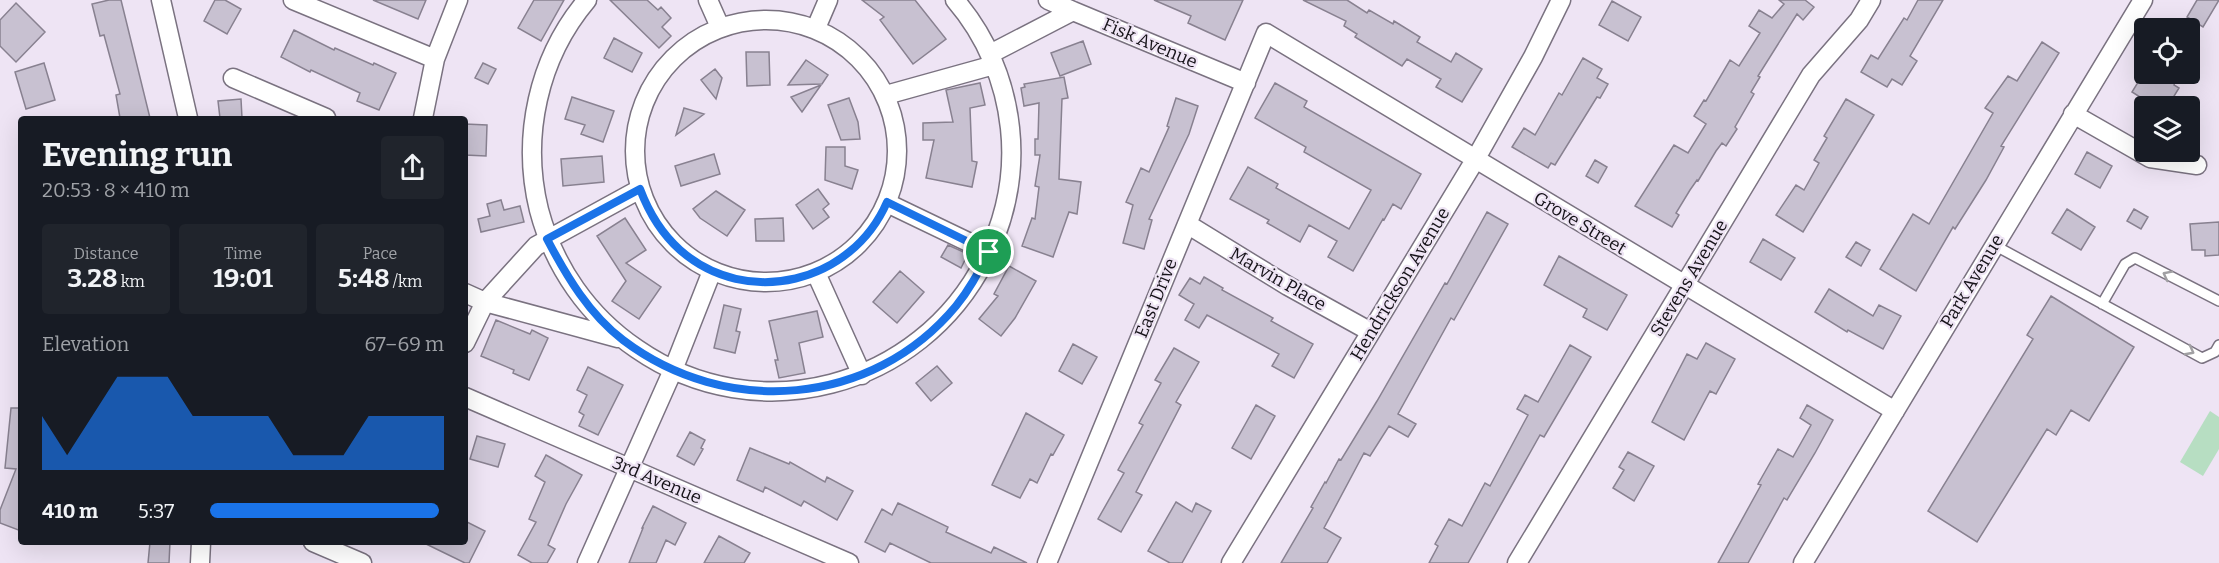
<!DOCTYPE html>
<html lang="en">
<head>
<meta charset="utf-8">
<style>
	:root { --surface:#171b24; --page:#20242c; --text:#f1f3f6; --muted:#9ea1a6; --accent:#1a73e8 }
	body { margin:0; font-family:Bitter,serif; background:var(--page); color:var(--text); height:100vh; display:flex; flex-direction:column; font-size:22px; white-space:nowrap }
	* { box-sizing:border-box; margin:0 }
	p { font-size:20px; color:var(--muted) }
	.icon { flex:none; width:33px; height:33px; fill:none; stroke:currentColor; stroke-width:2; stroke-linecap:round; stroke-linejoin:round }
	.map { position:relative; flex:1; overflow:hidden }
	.side { position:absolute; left:18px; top:116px; width:450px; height:429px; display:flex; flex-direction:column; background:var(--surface); border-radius:6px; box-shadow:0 6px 24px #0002 }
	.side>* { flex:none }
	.buttons { position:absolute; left:2134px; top:18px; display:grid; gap:12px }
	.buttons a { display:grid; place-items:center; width:66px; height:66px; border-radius:6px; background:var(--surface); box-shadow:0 6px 24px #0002; font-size:30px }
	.pin { position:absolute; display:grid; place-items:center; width:51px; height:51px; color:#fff; margin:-26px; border:3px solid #fff; border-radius:50%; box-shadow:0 2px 6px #0007 }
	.round { display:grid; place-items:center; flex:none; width:63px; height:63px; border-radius:6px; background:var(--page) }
	.headline { display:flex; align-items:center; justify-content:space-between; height:102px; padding:0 24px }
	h1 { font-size:33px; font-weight:700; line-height:45px }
	.figures { display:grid; grid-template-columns:repeat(3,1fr); gap:9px; height:102px; padding:6px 24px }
	.figures div { display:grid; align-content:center; border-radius:6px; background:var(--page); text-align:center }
	.figures b { font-size:26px; font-weight:700 }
	.figures small { font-size:16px; font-weight:400 }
	.figures p { font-size:16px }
	.chart { height:168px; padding:12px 24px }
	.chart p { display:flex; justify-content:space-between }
	.chart svg { width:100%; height:108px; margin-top:6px; fill:var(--accent); opacity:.7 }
	ul { padding:0 24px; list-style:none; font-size:20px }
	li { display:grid; grid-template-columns:96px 72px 1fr; align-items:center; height:45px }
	li i { height:15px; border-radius:8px; background:var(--accent) }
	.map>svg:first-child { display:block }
	.green { fill:#b7dec2 }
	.building { fill:#c8c1d1; stroke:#888190; stroke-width:1.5 }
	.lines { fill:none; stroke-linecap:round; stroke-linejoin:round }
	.lane-casing { stroke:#7a7280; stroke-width:12 }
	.street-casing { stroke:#7a7280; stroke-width:21 }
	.lane { stroke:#fff; stroke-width:9 }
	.street { stroke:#fff; stroke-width:18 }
	.oneway { stroke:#a1a0a3 }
	.route-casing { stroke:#fff; stroke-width:12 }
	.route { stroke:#1a73e8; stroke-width:8 }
	.labels { text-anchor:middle; stroke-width:4.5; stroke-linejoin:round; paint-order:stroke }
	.street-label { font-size:18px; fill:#151218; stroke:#eee4f4 }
</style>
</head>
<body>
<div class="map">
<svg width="2219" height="563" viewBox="0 0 2219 563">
	<rect width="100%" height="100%" fill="#eee4f4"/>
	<!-- green -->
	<path class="green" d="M 2210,411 L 2219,417 L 2219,449 L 2203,476 L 2180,462 Z"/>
	<!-- building -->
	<path class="building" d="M 109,0 L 121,0 L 150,118 L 120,118 L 116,95 L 120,94 L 104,35 L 100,36 L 92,4 Z
		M 215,0 L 225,0 L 241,9 L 227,34 L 204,21 Z
		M 373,0 L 426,0 L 418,19 Z
		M 534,0 L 564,0 L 541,41 L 518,28 Z
		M 610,0 L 647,0 L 658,10 L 661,7 L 671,18 L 662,27 L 671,36 L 659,48 Z
		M 862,0 L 915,0 L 946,39 L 913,64 L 880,20 L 884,17 Z
		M 1154,0 L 1243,0 L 1225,40 L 1188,23 L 1191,16 Z
		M 1303,0 L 1347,0 L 1367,13 L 1369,10 L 1393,24 L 1394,21 L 1420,37 L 1417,42 L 1451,62 L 1456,53 L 1482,69 L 1462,102 L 1436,87 L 1441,79 L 1407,59 L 1402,66 L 1355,37 L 1357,34 L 1344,26 L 1346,21 Z
		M 1779,0 L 1805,0 L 1814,7 L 1803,20 L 1797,14 L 1758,76 L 1760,77 L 1751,92 L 1754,94 L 1735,127 L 1737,129 L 1726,146 L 1722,143 L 1716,151 L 1698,181 L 1697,180 L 1690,190 L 1676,213 L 1679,215 L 1672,227 L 1635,206 L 1674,145 L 1688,153 L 1706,124 L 1694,116 L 1704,100 L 1706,101 L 1730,60 L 1739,66 L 1760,33 L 1749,26 L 1759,10 L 1772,18 L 1784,4 Z
		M 1918,0 L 1943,0 L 1910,56 L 1917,61 L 1902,85 L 1892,79 L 1887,87 L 1861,72 L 1871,55 L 1878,59 L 1904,18 L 1907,20 Z
		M 2197,0 L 2219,0 L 2203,27 L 2187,17 Z
		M 1612,1 L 1641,17 L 1628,41 L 1599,25 Z
		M 16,3 L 45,32 L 16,62 L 0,46 L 0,20 Z
		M 294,30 L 334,50 L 335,48 L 373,65 L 374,63 L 396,73 L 379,110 L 357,101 L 360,93 L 311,70 L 310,72 L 281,57 Z
		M 614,38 L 642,53 L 632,72 L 604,58 Z
		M 1083,41 L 1091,64 L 1060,76 L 1051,53 Z
		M 2042,42 L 2059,53 L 2001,146 L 2004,147 L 1986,180 L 1955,229 L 1953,227 L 1916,291 L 1880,269 L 1913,214 L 1929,224 L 1993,113 L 1985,108 L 2008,76 L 2017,81 Z
		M 746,52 L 769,52 L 770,85 L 747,86 Z
		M 1583,58 L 1602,69 L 1597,78 L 1608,84 L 1600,98 L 1597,97 L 1555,165 L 1551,163 L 1548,168 L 1512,147 L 1524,128 L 1535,135 L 1559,93 L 1562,95 Z
		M 806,60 L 828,75 L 822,84 L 788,85 Z
		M 44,63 L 55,100 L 26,109 L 15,72 Z
		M 483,63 L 496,69 L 488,84 L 475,78 Z
		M 715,69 L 722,78 L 716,99 L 701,80 Z
		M 2143,74 L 2169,74 L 2177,78 L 2174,85 L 2179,88 L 2168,106 L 2161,106 L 2152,101 L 2151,104 L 2132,92 Z
		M 1064,77 L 1068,98 L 1062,99 L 1059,179 L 1081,182 L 1077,214 L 1069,212 L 1053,257 L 1022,246 L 1032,218 L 1035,219 L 1039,187 L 1035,186 L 1040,155 L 1035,155 L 1035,139 L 1038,139 L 1039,103 L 1024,106 L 1021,88 L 1025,87 L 1024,84 Z
		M 980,83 L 985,105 L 970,108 L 972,161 L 977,162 L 972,187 L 926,178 L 934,140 L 923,140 L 923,123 L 953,122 L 946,90 Z
		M 1275,83 L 1307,101 L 1304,107 L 1421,174 L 1401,209 L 1393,204 L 1384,220 L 1383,219 L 1353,271 L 1328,257 L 1337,241 L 1309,225 L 1300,242 L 1267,223 L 1269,220 L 1230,199 L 1248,167 L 1278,184 L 1276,188 L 1349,229 L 1371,190 L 1304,152 L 1306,147 L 1255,118 Z
		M 821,85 L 802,112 L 791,97 Z
		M 572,97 L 614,111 L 603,142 L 581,134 L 585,125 L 565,119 Z
		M 849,98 L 858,122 L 860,139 L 841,140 L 828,105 Z
		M 1176,98 L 1198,106 L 1189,134 L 1149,219 L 1152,220 L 1144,249 L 1123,243 L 1133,205 L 1126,202 L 1141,168 L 1149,172 L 1169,127 L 1167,126 Z
		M 241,99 L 242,118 L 220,118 L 218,101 Z
		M 1846,99 L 1874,115 L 1803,232 L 1776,215 L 1796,185 L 1804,190 L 1819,163 L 1814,160 L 1827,138 L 1824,136 Z
		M 684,108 L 704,114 L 676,135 Z
		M 465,124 L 487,125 L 486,156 L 465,155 Z
		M 826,147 L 845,147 L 845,166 L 858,170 L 852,189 L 825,180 Z
		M 2087,152 L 2112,166 L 2100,188 L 2075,174 Z
		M 714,154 L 720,174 L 681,186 L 675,166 Z
		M 602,156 L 604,182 L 563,186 L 561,159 Z
		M 1595,160 L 1607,167 L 1598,183 L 1586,176 Z
		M 818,189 L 829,204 L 823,209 L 829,217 L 813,229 L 796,205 Z
		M 716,191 L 745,210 L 727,236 L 700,218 L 693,209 Z
		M 501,200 L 504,210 L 520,206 L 524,222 L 481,232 L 478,219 L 490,216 L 487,204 Z
		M 2067,209 L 2095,227 L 2081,250 L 2052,233 Z
		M 2134,209 L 2148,217 L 2141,229 L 2127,221 Z
		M 1487,212 L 1508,224 L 1454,320 L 1451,318 L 1398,414 L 1416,424 L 1408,437 L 1389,426 L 1370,456 L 1364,453 L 1324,528 L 1341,538 L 1327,563 L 1281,563 L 1313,508 L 1311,507 L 1325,482 L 1326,483 L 1339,459 L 1341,460 L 1377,401 L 1445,283 L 1447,284 Z
		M 625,218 L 646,250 L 626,263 L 661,287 L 639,319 L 612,301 L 626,281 L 597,236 Z
		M 783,218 L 784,241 L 756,241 L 755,219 Z
		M 2219,222 L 2219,255 L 2205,256 L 2205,250 L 2192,250 L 2190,224 Z
		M 1763,239 L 1795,258 L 1781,280 L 1750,262 Z
		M 1856,242 L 1870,250 L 1861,266 L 1846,257 Z
		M 948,245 L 968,254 L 961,268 L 941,257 Z
		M 1559,256 L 1627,295 L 1607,330 L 1583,317 L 1587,309 L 1544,285 Z
		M 1009,266 L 1036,281 L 1015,318 L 1001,336 L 979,319 L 998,296 L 994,294 Z
		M 900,271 L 924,292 L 897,323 L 873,302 Z
		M 1204,277 L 1223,288 L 1222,290 L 1273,318 L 1271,321 L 1313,344 L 1294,378 L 1272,366 L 1279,354 L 1207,315 L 1199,328 L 1185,320 L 1194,304 L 1179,295 L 1190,278 L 1200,284 Z
		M 1829,289 L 1873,316 L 1879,305 L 1901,316 L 1883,349 L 1848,330 L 1847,332 L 1815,312 Z
		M 2051,296 L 2134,347 L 2089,421 L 2071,410 L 2056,435 L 2047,429 L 1977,542 L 1928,511 L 2033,339 L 2027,335 Z
		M 724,305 L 741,309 L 736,331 L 740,332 L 735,353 L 714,348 Z
		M 817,311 L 823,337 L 799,343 L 805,373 L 779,378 L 775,360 L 778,360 L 769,321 Z
		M 496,320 L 530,334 L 532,330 L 548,338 L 529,380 L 513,373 L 514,370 L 481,356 Z
		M 1706,343 L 1735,359 L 1716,394 L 1710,391 L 1684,440 L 1652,422 L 1687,354 L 1697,359 Z
		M 1073,344 L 1097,357 L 1082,384 L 1059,371 Z
		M 1570,345 L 1591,357 L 1544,437 L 1540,435 L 1468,563 L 1429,563 L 1438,546 L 1435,544 L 1449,519 L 1462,526 L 1485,483 L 1490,486 L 1528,415 L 1517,409 L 1525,395 L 1538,402 Z
		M 1174,348 L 1199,362 L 1176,402 L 1181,405 L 1136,492 L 1142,495 L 1121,532 L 1098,519 L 1124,473 L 1118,470 L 1143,425 L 1139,423 L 1161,383 L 1155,380 Z
		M 937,366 L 952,383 L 931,401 L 916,383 Z
		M 588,367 L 623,385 L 598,435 L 579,426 L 584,415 L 579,412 L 587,395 L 577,390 Z
		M 1256,405 L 1275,416 L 1251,459 L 1232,448 Z
		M 1807,405 L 1833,420 L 1815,453 L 1787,500 L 1784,498 L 1748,563 L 1718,563 L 1761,485 L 1758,484 L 1778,449 L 1793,457 L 1811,425 L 1800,418 Z
		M 11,408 L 21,408 L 21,531 L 0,523 L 0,510 L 16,469 L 5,468 Z
		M 1026,413 L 1064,435 L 1053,455 L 1051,454 L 1037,483 L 1030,479 L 1020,498 L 992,485 Z
		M 690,432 L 705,440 L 701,448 L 703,449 L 694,465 L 677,456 Z
		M 477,436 L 505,444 L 498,467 L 470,459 Z
		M 750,448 L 789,464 L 790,462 L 825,482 L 827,477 L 853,491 L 837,520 L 804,501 L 801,506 L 765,487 L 763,492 L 737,480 Z
		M 1628,452 L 1654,466 L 1634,501 L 1613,488 L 1624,470 L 1619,467 Z
		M 546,455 L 582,475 L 566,504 L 548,545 L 555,549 L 547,563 L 532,563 L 518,555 L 536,522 L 529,519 L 545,482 L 535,476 Z
		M 1176,502 L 1192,512 L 1196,503 L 1211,511 L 1182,563 L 1170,563 L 1148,551 Z
		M 898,503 L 948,527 L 946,532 L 991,553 L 994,547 L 1027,563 L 931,563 L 890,543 L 885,552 L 865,542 L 882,509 L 892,515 Z
		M 653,506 L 686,523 L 675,545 L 666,540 L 656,563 L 629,563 L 643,528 L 642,528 Z
		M 465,521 L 485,531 L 469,563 L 465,563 L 422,542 L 465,542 Z
		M 719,536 L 750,553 L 744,563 L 704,563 Z
		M 150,542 L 170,542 L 169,563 L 148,563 Z"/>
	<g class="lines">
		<!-- lane casing -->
		<g class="lane-casing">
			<path id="lane" d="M 1994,245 L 2202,358 L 2215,352 L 2219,345
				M 2102,304 L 2125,264 L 2135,258 L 2219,301"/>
		</g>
		<!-- street casing -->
		<g class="street-casing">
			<path id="street" d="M 161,0 L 188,118
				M 293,0 L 435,59
				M 587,0 C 538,58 521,137 539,210 C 554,267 588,316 637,349 C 757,432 920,388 985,260 C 1006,218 1015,174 1010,128 C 1005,81 986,36 955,0
				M 708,0 L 720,27
				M 1048,0 L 1073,11
				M635 151a131 131 0 1 1 262 0a131 131 0 1 1-262 0Z
				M 816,28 L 828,0
				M 990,54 L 1073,11 L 1246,83
				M 233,78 L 326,118
				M 886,95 L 994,65
				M 2073,114 L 2150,158 L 2197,165
				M 423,118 L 435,59 L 458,0
				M 887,203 L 989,252
				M 1187,224 L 1288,286 L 1371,332
				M 816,273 L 862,375
				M 465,293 L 485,302 L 618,338
				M 465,343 L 485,302 L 536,246 L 640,189
				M 465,397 L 849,563
				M 313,542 L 362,563
				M 200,563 L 201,542
				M 587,563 L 673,370 L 712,271
				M 1047,563 L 1266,33 L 1895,411
				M 1231,563 L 1475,160 L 1533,57 L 1561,0
				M 1517,563 L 1811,75 L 1859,20 L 1871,0
				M 1803,563 L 2143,0"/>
		</g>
		<!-- lane -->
		<use href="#lane" class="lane"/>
		<!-- street -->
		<use href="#street" class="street"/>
	</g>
	<!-- one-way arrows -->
	<defs><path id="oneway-chevron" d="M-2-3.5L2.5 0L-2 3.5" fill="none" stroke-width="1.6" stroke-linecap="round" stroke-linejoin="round" transform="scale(1.5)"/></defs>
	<g class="oneway">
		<use href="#oneway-chevron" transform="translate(2167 275) rotate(-153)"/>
		<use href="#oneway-chevron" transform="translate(2190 351) rotate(28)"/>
	</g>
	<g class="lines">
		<!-- route casing -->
		<g class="route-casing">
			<path id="route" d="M 640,189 C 649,213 661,233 680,250 C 747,309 852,283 887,202 L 989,252 C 979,271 970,289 956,306 C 872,407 726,418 623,340 C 589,314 567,277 547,239 Z"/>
		</g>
		<!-- route -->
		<use href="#route" class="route"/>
	</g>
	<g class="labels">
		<!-- street labels -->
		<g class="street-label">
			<text transform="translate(1150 43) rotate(23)" y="6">Fisk Avenue</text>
			<text transform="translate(1580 223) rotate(31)" y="6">Grove Street</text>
			<text transform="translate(1689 278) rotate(-59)" y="6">Stevens Avenue</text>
			<text transform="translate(1278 279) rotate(30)" y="6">Marvin Place</text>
			<text transform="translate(1972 281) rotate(-59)" y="6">Park Avenue</text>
			<text transform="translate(1400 284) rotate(-59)" y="6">Hendrickson Avenue</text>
			<text transform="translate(1156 298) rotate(-68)" y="6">East Drive</text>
			<text transform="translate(657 480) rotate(23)" y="6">3rd Avenue</text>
		</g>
	</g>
</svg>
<div class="buttons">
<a><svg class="icon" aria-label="locate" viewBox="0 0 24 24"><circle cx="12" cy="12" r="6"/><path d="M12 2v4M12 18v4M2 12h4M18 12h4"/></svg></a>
<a><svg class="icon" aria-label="layers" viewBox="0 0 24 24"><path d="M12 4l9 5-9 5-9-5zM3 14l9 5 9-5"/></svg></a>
</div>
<div class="pin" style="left:989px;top:252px;background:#1e9e55"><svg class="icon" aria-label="arrive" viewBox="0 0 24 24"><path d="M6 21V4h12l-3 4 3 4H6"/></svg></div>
<section class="side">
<div class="headline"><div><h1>Evening run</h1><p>20:53 · 8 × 410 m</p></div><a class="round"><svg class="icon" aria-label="share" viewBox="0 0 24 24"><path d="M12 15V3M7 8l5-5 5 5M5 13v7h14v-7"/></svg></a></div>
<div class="figures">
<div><p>Distance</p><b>3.28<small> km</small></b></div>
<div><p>Time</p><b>19:01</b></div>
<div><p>Pace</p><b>5:48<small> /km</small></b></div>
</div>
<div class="chart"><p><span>Elevation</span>67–69 m</p>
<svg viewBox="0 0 160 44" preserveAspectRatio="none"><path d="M0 44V22L10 38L20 22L30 6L40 6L50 6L60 22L70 22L80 22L90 22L100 38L110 38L120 38L130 22L140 22L150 22L160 22V44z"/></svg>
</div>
<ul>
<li><b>410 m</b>5:37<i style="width:98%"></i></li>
</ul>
</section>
</div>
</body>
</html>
